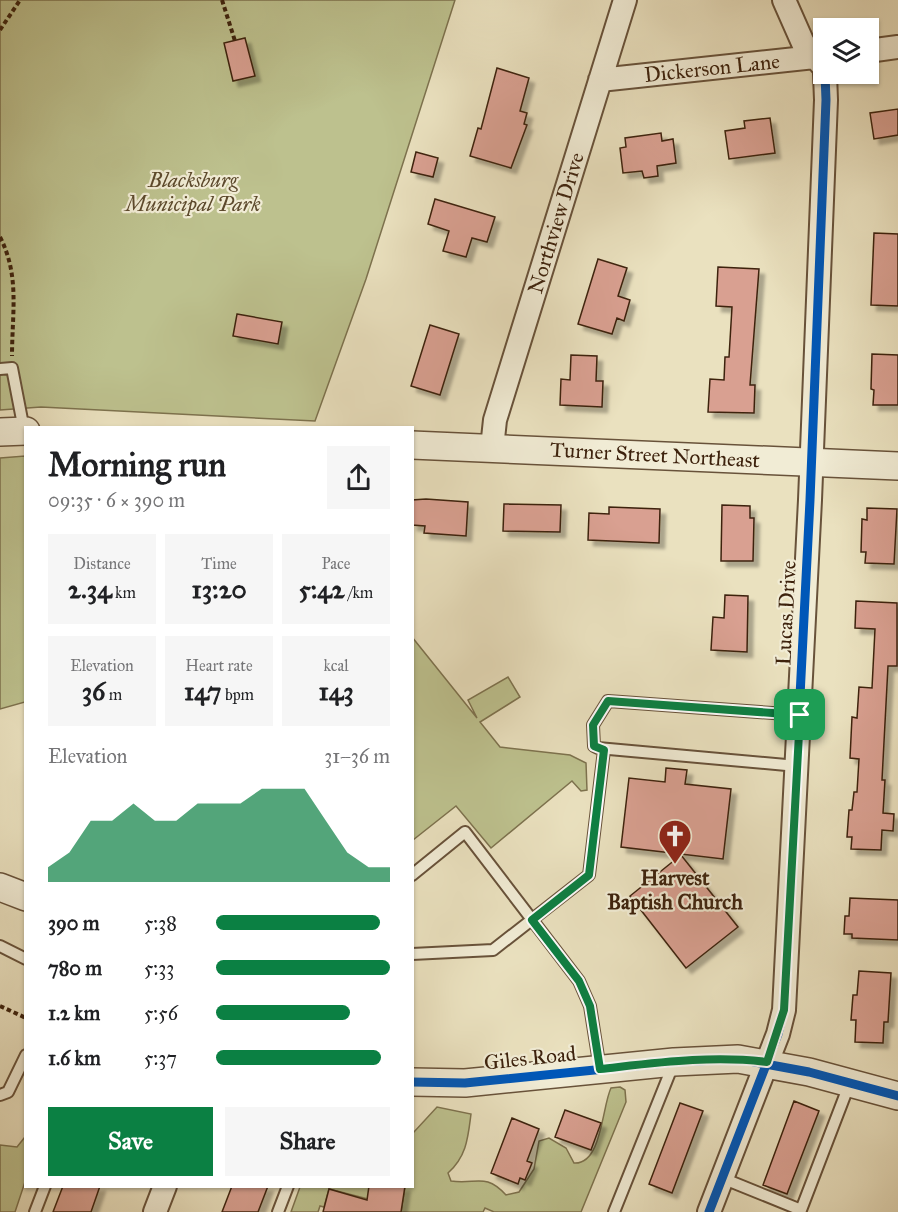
<!DOCTYPE html>
<html lang="en">
<head>
<meta charset="utf-8">
<style>
	:root { --surface:#fff; --page:#f6f6f6; --text:#202124; --muted:#757577; --accent:#0b8043 }
	body { margin:0; font-family:"IM FELL Great Primer",serif; background:var(--page); color:var(--text); height:100vh; display:flex; flex-direction:column; font-size:22px; white-space:nowrap }
	* { box-sizing:border-box; margin:0 }
	p { font-size:20px; color:var(--muted) }
	.icon { flex:none; width:33px; height:33px; fill:none; stroke:currentColor; stroke-width:2; stroke-linecap:round; stroke-linejoin:round }
	.map { position:relative; flex:1; overflow:hidden }
	.details { position:absolute; left:24px; top:426px; width:390px; height:762px; display:flex; flex-direction:column; background:var(--surface); border-radius:0px; box-shadow:0 2px 4px #0004 }
	.details>* { flex:none }
	.tools { position:absolute; left:813px; top:18px; display:grid; gap:12px }
	.tools a { display:grid; place-items:center; width:66px; height:66px; border-radius:0px; background:var(--surface); box-shadow:0 2px 4px #0004; font-size:30px }
	.pin { position:absolute; display:grid; place-items:center; width:51px; height:51px; color:#fff; margin:-26px; border-radius:12px; box-shadow:0 3px 9px #0006 }
	.round { display:grid; place-items:center; flex:none; width:63px; height:63px; border-radius:0px; background:var(--page) }
	.headline { display:flex; align-items:center; justify-content:space-between; height:102px; padding:0 24px }
	h1 { font-size:33px; font-weight:700; line-height:45px }
	.stats { display:grid; grid-template-columns:repeat(3,1fr); gap:9px; height:102px; padding:6px 24px }
	.stats div { display:grid; align-content:center; border-radius:0px; background:var(--page); text-align:center }
	.stats b { font-size:26px; font-weight:700 }
	.stats small { font-size:16px; font-weight:400 }
	.stats p { font-size:16px }
	.chart { height:168px; padding:12px 24px }
	.chart p { display:flex; justify-content:space-between }
	.chart svg { width:100%; height:108px; margin-top:6px; fill:var(--accent); opacity:.7 }
	.action { display:flex; gap:12px; margin-top:auto; padding:12px 24px }
	.action a { flex:1; height:69px; border-radius:0px; background:var(--accent); color:#fff; font-size:24px; font-weight:700; line-height:69px; text-align:center }
	.action a+a { background:var(--page); color:var(--text) }
	ul { padding:0 24px; list-style:none; font-size:20px }
	li { display:grid; grid-template-columns:96px 72px 1fr; align-items:center; height:45px }
	li i { height:15px; border-radius:8px; background:var(--accent) }
	.map>svg:first-child { display:block }
	.green { fill:#bdc18e; stroke:#7d724e; stroke-width:1.5 }
	.building { fill:#d9a091; stroke:#3d220d; stroke-width:1.5; filter:url(#shadow) }
	.lines { fill:none; stroke-linecap:round; stroke-linejoin:round }
	.service-casing { stroke:#68523a; stroke-width:14 }
	.minor-casing { stroke:#68523a; stroke-width:26 }
	.tertiary-casing { stroke:#68523a; stroke-width:30 }
	.path { stroke:#3d220d; stroke-width:4; stroke-dasharray:4.5 3; stroke-linecap:butt }
	.service { stroke:#f1ecd5; stroke-width:10 }
	.minor { stroke:#f1ecd5; stroke-width:22 }
	.tertiary { stroke:#f1ecd5; stroke-width:27 }
	.cycleway-casing { stroke:#f1ecd5; stroke-width:13 }
	.cycleway { stroke:#0057b8; stroke-width:9 }
	.route-casing { stroke:#fff; stroke-width:12 }
	.route { stroke:#0b8043; stroke-width:8 }
	.labels { text-anchor:middle; stroke-width:4.5; stroke-linejoin:round; paint-order:stroke }
	.street-label { font-size:21px; fill:#3d220d; stroke:#f1ecd5 }
	.park-label { font-size:21px; font-style:italic; fill:#5d4a2d; stroke:#f1ecd5 }
	.poi-label { font-size:21px; font-weight:bold; fill:#3d220d; stroke:#f1ecd5 }
</style>
</head>
<body>
<div class="map">
<svg width="898" height="1212" viewBox="0 0 898 1212">
	<defs>
		<filter id="shadow"><feDropShadow dx="5.5" dy="5.5" stdDeviation="1.5" flood-color="#0004"/></filter>
	</defs>
	<rect width="100%" height="100%" fill="#eae1bf"/>
	<filter id="stains"><feTurbulence type="fractalNoise" baseFrequency=".00333" numOctaves="4"/><feColorMatrix values="0 0 0 0 .2 0 0 0 0 .09 0 0 0 0 .02 0 0 0 .5 -.17"/></filter>
	<radialGradient id="worn" r=".72"><stop offset=".6" stop-color="#630" stop-opacity="0"/><stop offset="1" stop-color="#630" stop-opacity=".3"/></radialGradient>
	<!-- green -->
	<path class="green" d="M 0,0 L 455,0 L 366,279 L 315,421 L 41,407 L 0,410 Z
		M 25,456 L 25,702 L 0,709 L 0,458 Z
		M 412,637 L 477,718 L 468,700 L 508,677 L 520,697 L 480,722 L 500,747 L 570,755 L 586,763 L 587,790 L 581,791 L 572,781 L 491,848 L 456,806 L 413,840 Z
		M 620,1087 L 625,1090 L 626,1102 L 581,1212 L 494,1212 L 485,1208 L 483,1212 L 401,1212 L 405,1187 L 402,1187 L 412,1186 L 413,1133 L 437,1107 L 471,1114 C 468,1137 467,1156 448,1173 L 451,1181 C 476,1185 485,1172 506,1195 L 519,1192 L 534,1169 L 539,1141 L 549,1138 L 566,1148 L 574,1163 C 602,1165 602,1106 611,1088 Z
		M 25,1137 L 25,1182 L 15,1212 L 0,1212 L 0,1145 L 17,1147 Z
		M 300,1187 L 369,1187 L 368,1199 L 329,1189 L 324,1207 L 320,1206 L 318,1212 L 291,1212 Z"/>
	<!-- building -->
	<path class="building" d="M 245,38 L 255,76 L 233,81 L 224,43 Z
		M 497,68 L 529,78 L 520,111 L 527,113 L 524,124 L 527,125 L 511,168 L 470,156 L 478,128 L 481,129 Z
		M 898,109 L 898,135 L 874,139 L 870,113 Z
		M 770,118 L 775,153 L 729,159 L 725,131 L 745,128 L 744,121 Z
		M 661,133 L 662,141 L 673,139 L 676,163 L 657,166 L 658,176 L 644,178 L 642,171 L 623,173 L 620,148 L 626,147 L 625,138 Z
		M 416,152 L 438,158 L 433,177 L 411,172 Z
		M 435,199 L 495,217 L 487,242 L 472,238 L 466,257 L 443,251 L 449,231 L 428,224 Z
		M 874,233 L 898,234 L 898,306 L 871,305 Z
		M 598,259 L 627,268 L 618,296 L 630,300 L 624,321 L 617,318 L 612,334 L 578,324 Z
		M 718,267 L 759,269 L 750,385 L 755,385 L 754,413 L 708,412 L 710,379 L 724,380 L 725,357 L 729,357 L 732,307 L 716,306 Z
		M 237,314 L 282,322 L 278,344 L 233,336 Z
		M 430,325 L 459,334 L 440,395 L 411,386 Z
		M 872,354 L 898,355 L 898,405 L 873,405 L 874,390 L 871,389 Z
		M 571,355 L 597,356 L 596,381 L 603,381 L 602,407 L 560,405 L 561,379 L 570,380 Z
		M 426,499 L 468,502 L 466,536 L 424,533 L 425,526 L 412,525 L 412,500 Z
		M 504,504 L 561,505 L 560,532 L 503,531 Z
		M 722,505 L 750,506 L 750,518 L 754,518 L 753,561 L 721,561 Z
		M 609,507 L 660,509 L 659,543 L 588,540 L 589,513 L 609,514 Z
		M 867,508 L 897,509 L 894,564 L 865,563 L 866,552 L 861,552 L 862,519 L 867,520 Z
		M 725,595 L 748,596 L 747,652 L 711,650 L 713,617 L 724,618 Z
		M 856,601 L 897,603 L 897,666 L 888,666 L 882,780 L 885,780 L 883,813 L 894,814 L 893,831 L 882,830 L 881,850 L 851,849 L 852,837 L 847,837 L 849,810 L 852,810 L 854,792 L 857,792 L 859,759 L 850,758 L 852,717 L 857,718 L 859,687 L 872,688 L 875,629 L 855,628 Z
		M 666,768 L 687,770 L 685,784 L 731,789 L 723,859 L 621,847 L 629,778 L 665,782 Z
		M 681,855 L 738,927 L 686,968 L 630,896 Z
		M 850,898 L 898,900 L 898,940 L 852,938 L 852,934 L 844,934 L 845,916 L 849,916 Z
		M 859,971 L 891,973 L 888,1022 L 884,1022 L 883,1043 L 855,1042 L 856,1020 L 851,1020 L 853,995 L 857,995 Z
		M 794,1101 L 819,1111 L 787,1194 L 763,1185 Z
		M 680,1103 L 703,1111 L 672,1193 L 649,1184 Z
		M 565,1110 L 601,1123 L 591,1150 L 555,1137 Z
		M 512,1118 L 539,1129 L 527,1161 L 532,1163 L 525,1180 L 520,1178 L 518,1184 L 491,1173 Z
		M 63,1186 L 100,1186 L 91,1212 L 53,1212 Z
		M 232,1186 L 268,1186 L 258,1212 L 222,1212 Z
		M 369,1186 L 405,1186 L 401,1212 L 323,1212 L 329,1189 L 367,1200 Z"/>
	<g class="lines">
		<!-- service casing -->
		<g class="service-casing">
			<path id="service" d="M 0,369 L 12,368 L 24,430
				M 797,766 L 598,748 L 594,746 L 593,725 L 608,701 L 800,715
				M 412,875 L 465,832 L 579,981 L 590,1006 L 600,1069
				M 0,946 L 26,959
				M 412,954 L 493,950 L 589,875 L 604,750
				M 0,1095 L 8,1092 L 26,1055
				M 722,1178 L 801,1210 L 849,1085
				M 35,1212 L 45,1186
				M 278,1212 L 288,1186
				M 614,1212 L 673,1065"/>
		</g>
		<!-- minor casing -->
		<g class="minor-casing">
			<path id="minor" d="M 784,0 L 803,43 L 822,65
				M 868,51 L 898,47
				M 600,80 L 824,56
				M 492,448 L 495,420 L 625,0
				M 155,1212 L 165,1186
				M 709,1212 L 778,1034 L 784,1010 L 810,500 L 826,100 L 825,74"/>
		</g>
		<!-- tertiary casing -->
		<g class="tertiary-casing">
			<path id="tertiary" d="M 0,432 L 26,431
				M 412,445 L 898,466
				M 0,887 L 26,897
				M 412,1082 L 465,1083 L 674,1062 L 738,1059 L 809,1072 L 898,1096"/>
		</g>
		<!-- path -->
		<path class="path" d="M 222,0 L 235,41
			M 0,30 L 20,0
			M 0,237 C 20,276 12,313 12,356
			M 0,1006 L 26,1018"/>
		<!-- service -->
		<use href="#service" class="service"/>
		<!-- minor -->
		<use href="#minor" class="minor"/>
		<!-- tertiary -->
		<use href="#tertiary" class="tertiary"/>
		<!-- cycleway casing -->
		<g class="cycleway-casing">
			<path id="cycleway" d="M 412,1082 L 465,1083 L 674,1062 L 738,1059 L 809,1072 L 898,1096
				M 709,1212 L 778,1034 L 784,1010 L 810,500 L 826,100 L 825,74"/>
		</g>
		<!-- cycleway -->
		<use href="#cycleway" class="cycleway"/>
	</g>
	<g class="lines">
		<!-- route casing -->
		<g class="route-casing">
			<path id="route" d="M 608,701 L 800,715 L 784,1010 L 767,1062 C 711,1055 655,1063 600,1069 L 590,1006 L 579,981 L 532,920 L 589,875 L 604,750 L 594,746 L 593,725 Z"/>
		</g>
		<!-- route -->
		<use href="#route" class="route"/>
	</g>
	<!-- icons -->
	<defs>
		<g id="church-pin" transform="scale(1.725)"><path d="M0 17L-7.5 6A9.5 9.5 0 1 1 7.5 6Z" fill="#8f2418" stroke="#f1ecd5"/><path d="M-1.2-6h2.4v3.5h3.3v2.4h-3.3V6h-2.4V-.1h-3.3v-2.4h3.3Z" fill="#fff"/></g>
	</defs>
	<g fill-rule="evenodd">
		<use href="#church-pin" x="675" y="836"/>
	</g>
	<g class="labels">
		<!-- street labels -->
		<g class="street-label">
			<text transform="translate(712 68) rotate(-6)" y="7">Dickerson Lane</text>
			<text transform="translate(556 223) rotate(-73)" y="7">Northview Drive</text>
			<text transform="translate(655 455) rotate(3)" y="7">Turner Street Northeast</text>
			<text transform="translate(786 613) rotate(-87)" y="7">Lucas Drive</text>
			<text transform="translate(530 1058) rotate(-6)" y="7">Giles Road</text>
		</g>
		<!-- park labels -->
		<g class="park-label">
			<text x="193" y="187">Blacksburg<tspan x="193" dy="24">Municipal Park</tspan></text>
		</g>
		<!-- poi labels -->
		<g class="poi-label">
			<text x="675" y="885">Harvest<tspan x="675" dy="24">Baptish Church</tspan></text>
		</g>
	</g>
	<rect width="100%" height="100%" filter="url(#stains)"/>
	<rect width="100%" height="100%" fill="url(#worn)"/>
</svg>
<div class="tools">
<a><svg class="icon" aria-label="layers" viewBox="0 0 24 24"><path d="M12 4l9 5-9 5-9-5zM3 14l9 5 9-5"/></svg></a>
</div>
<div class="pin" style="left:800px;top:715px;background:#1e9e55"><svg class="icon" aria-label="arrive" viewBox="0 0 24 24"><path d="M6 21V4h12l-3 4 3 4H6"/></svg></div>
<section class="details">
<div class="headline"><div><h1>Morning run</h1><p>09:35 · 6 × 390 m</p></div><a class="round"><svg class="icon" aria-label="share" viewBox="0 0 24 24"><path d="M12 15V3M7 8l5-5 5 5M5 13v7h14v-7"/></svg></a></div>
<div class="stats">
<div><p>Distance</p><b>2.34<small> km</small></b></div>
<div><p>Time</p><b>13:20</b></div>
<div><p>Pace</p><b>5:42<small> /km</small></b></div>
</div>
<div class="stats">
<div><p>Elevation</p><b>36<small> m</small></b></div>
<div><p>Heart rate</p><b>147<small> bpm</small></b></div>
<div><p>kcal</p><b>143</b></div>
</div>
<div class="chart"><p><span>Elevation</span>31–36 m</p>
<svg viewBox="0 0 160 44" preserveAspectRatio="none"><path d="M0 44V38L10 32L20 19L30 19L40 12L50 19L60 19L70 12L80 12L90 12L100 6L110 6L120 6L130 19L140 32L150 38L160 38V44z"/></svg>
</div>
<ul>
<li><b>390 m</b>5:38<i style="width:94%"></i></li>
<li><b>780 m</b>5:33<i style="width:100%"></i></li>
<li><b>1.2 km</b>5:56<i style="width:77%"></i></li>
<li><b>1.6 km</b>5:37<i style="width:95%"></i></li>
</ul>
<div class="action"><a>Save</a><a>Share</a></div>
</section>
</div>
</body>
</html>
